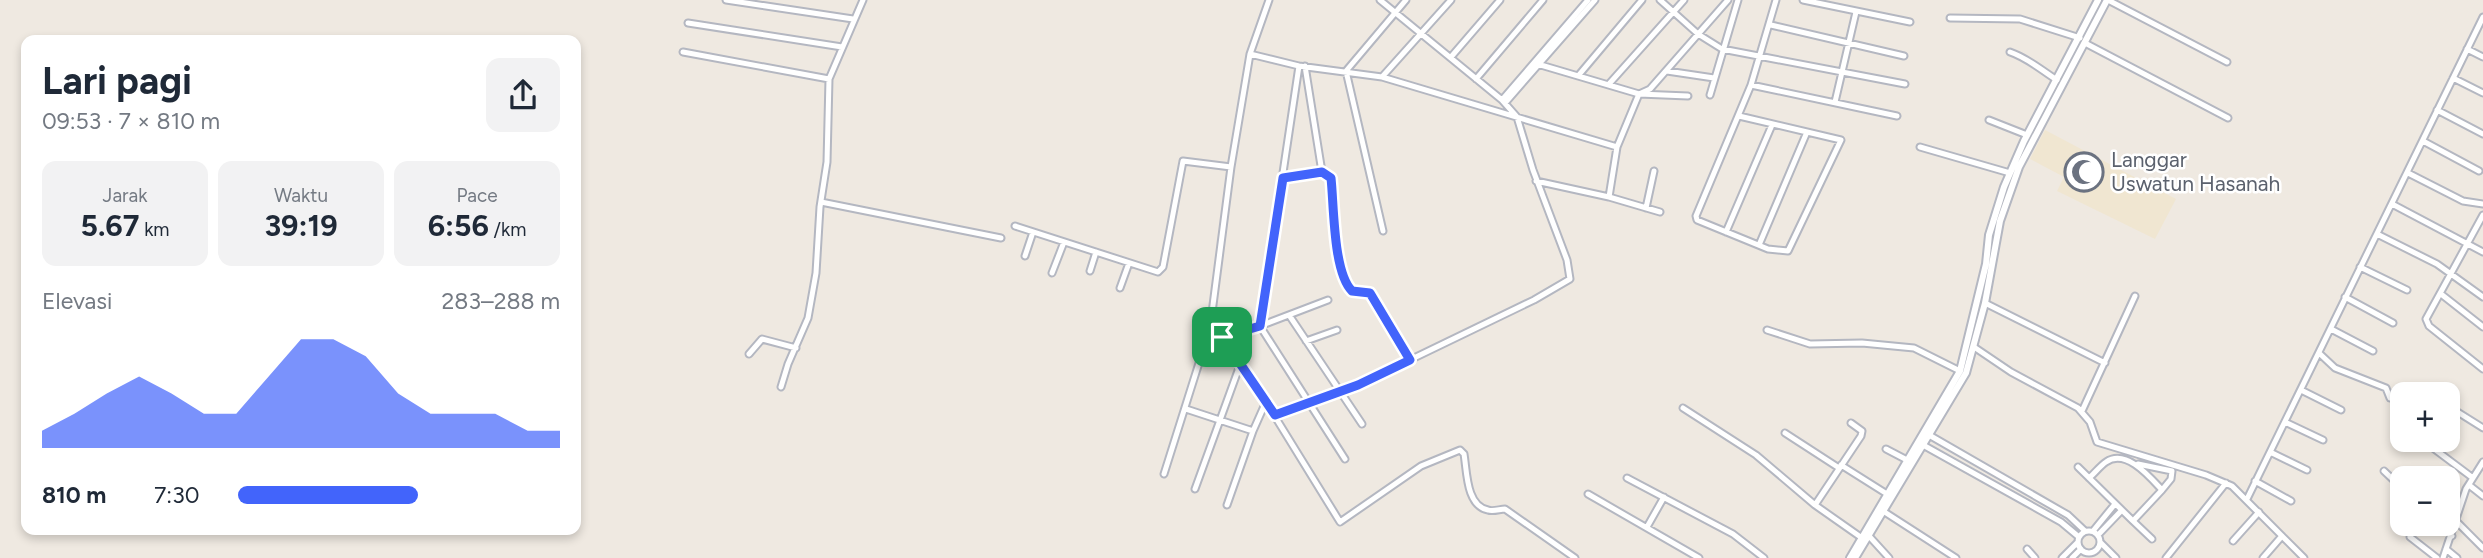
<!DOCTYPE html>
<html lang="id">
<head>
<meta charset="utf-8">
<style>
	:root { --surface:#fff; --page:#f2f2f3; --text:#1f2937; --muted:#747a83; --accent:#4264fb }
	body { margin:0; font-family:Figtree,sans-serif; background:var(--page); color:var(--text); height:100vh; display:flex; flex-direction:column; font-size:26px; white-space:nowrap }
	* { box-sizing:border-box; margin:0 }
	p { font-size:23px; color:var(--muted) }
	.icon { flex:none; width:38px; height:38px; fill:none; stroke:currentColor; stroke-width:2; stroke-linecap:round; stroke-linejoin:round }
	.map { position:relative; flex:1; overflow:hidden }
	.details { position:absolute; left:21px; top:35px; width:560px; height:500px; display:flex; flex-direction:column; background:var(--surface); border-radius:14px; box-shadow:0 4px 10px #0003 }
	.details>* { flex:none }
	.fabs { position:absolute; left:2390px; top:382px; display:grid; gap:14px }
	.fabs a { display:grid; place-items:center; width:70px; height:70px; border-radius:14px; background:var(--surface); box-shadow:0 4px 10px #0003; font-size:35px }
	.pin { position:absolute; display:grid; place-items:center; width:60px; height:60px; color:#fff; margin:-30px; border-radius:14px; box-shadow:0 4px 10px #0006 }
	.round { display:grid; place-items:center; flex:none; width:74px; height:74px; border-radius:14px; background:var(--page) }
	.overview { display:flex; align-items:center; justify-content:space-between; height:119px; padding:0 21px }
	h1 { font-size:38px; font-weight:700; line-height:52px }
	.stats { display:grid; grid-template-columns:repeat(3,1fr); gap:10px; height:119px; padding:7px 21px }
	.stats div { display:grid; align-content:center; border-radius:14px; background:var(--page); text-align:center }
	.stats b { font-size:30px; font-weight:700 }
	.stats small { font-size:19px; font-weight:400 }
	.stats p { font-size:19px }
	.chart { height:196px; padding:14px 21px }
	.chart p { display:flex; justify-content:space-between }
	.chart svg { width:100%; height:126px; margin-top:7px; fill:var(--accent); opacity:.7 }
	ul { padding:0 21px; list-style:none; font-size:23px }
	li { display:grid; grid-template-columns:112px 84px 1fr; align-items:center; height:52px }
	li i { height:18px; border-radius:9px; background:var(--accent) }
	.map>svg:first-child { display:block }
	.education { fill:#f0e6d1 }
	.lines { fill:none; stroke-linecap:round; stroke-linejoin:round }
	.minor-casing { stroke:#b4b7c1; stroke-width:9 }
	.tertiary-casing { stroke:#b4b7c1; stroke-width:10 }
	.minor { stroke:#fff; stroke-width:5 }
	.tertiary { stroke:#fff; stroke-width:6 }
	.route-casing { stroke:#fff; stroke-width:14 }
	.route { stroke:#4264fb; stroke-width:9 }
	.labels { text-anchor:middle; stroke-width:5; stroke-linejoin:round; paint-order:stroke }
	.worship-label { font-size:21px; fill:#5b616d; stroke:#fff; text-anchor:start }
</style>
</head>
<body>
<div class="map">
<svg width="2483" height="558" viewBox="0 0 2483 558">
	<rect width="100%" height="100%" fill="#efe9e1"/>
	<!-- education -->
	<path class="education" d="M 2045,130 L 2176,199 L 2155,239 L 2057,191 L 2064,177 L 2030,159 Z"/>
	<g class="lines">
		<!-- minor casing -->
		<g class="minor-casing">
			<path id="minor" d="M 726,0 L 853,19
				M 1269,0 L 1250,54 L 1299,66 L 1382,77 L 1617,147
				M 1660,0 L 1698,34 L 1722,49 L 1905,84
				M 1803,0 L 1910,22
				M 2108,0 L 2227,62
				M 1950,18 L 2020,19 L 2080,38
				M 688,23 L 842,47
				M 1771,25 L 1904,56
				M 2085,43 L 2228,118
				M 2467,49 L 2483,57
				M 683,52 L 829,79
				M 2010,52 C 2028,58 2041,70 2057,80
				M 1451,57 L 1500,0
				M 1534,63 L 1639,94 L 1650,89 L 1728,0
				M 1305,66 L 1322,172 L 1331,178 L 1340,265 L 1352,291 L 1370,293 L 1410,360
				M 1667,71 L 1714,78
				M 1578,76 L 1642,0
				M 1382,77 L 1451,0
				M 2453,78 L 2483,93
				M 1476,79 L 1543,0
				M 1609,84 L 1684,0
				M 1751,85 L 1897,116
				M 1710,95 L 1738,0
				M 1502,100 L 1588,0
				M 1835,102 L 1856,12
				M 1505,103 L 1595,0
				M 2437,110 L 2483,134
				M 1739,116 L 1841,140 L 1788,251 L 1768,249 L 1697,220 L 1696,216 L 1751,85 L 1776,0
				M 1989,120 L 2027,135
				M 2423,141 L 2479,171
				M 1920,147 L 2010,173
				M 2408,173 L 2463,201 L 2483,204
				M 1283,178 L 1322,172
				M 1536,181 L 1609,197
				M 821,202 L 1001,238
				M 2392,204 L 2483,252
				M 1646,208 L 1654,171
				M 1660,212 L 1609,197 L 1617,147 L 1639,94 L 1688,96
				M 2483,215 L 2426,319 L 2429,326 L 2483,369
				M 1015,226 L 1158,272 L 1163,267 L 1183,161 L 1231,167
				M 1383,231 L 1346,71 L 1406,0
				M 1726,232 L 1772,125
				M 2377,234 L 2437,264 L 2483,297
				M 1759,245 L 1807,132
				M 1025,256 L 1033,232
				M 2360,267 L 2407,290
				M 1090,271 L 1096,252
				M 1052,273 L 1064,242
				M 1120,288 L 1129,263
				M 2441,294 L 2483,327
				M 2345,297 L 2393,323
				M 1328,300 L 1260,326 L 1345,459
				M 1985,303 L 2105,363
				M 1289,315 L 1362,424
				M 1210,328 L 1222,337 L 1260,326 L 1299,66
				M 2331,329 L 2373,351
				M 1767,330 L 1810,344 L 1862,343 L 1914,348 L 1960,371
				M 1222,337 L 1274,415 L 1358,385 L 1534,300 L 1570,279 L 1567,260 L 1533,170 L 1517,117 L 1502,100 L 1380,0
				M 1306,341 L 1337,330
				M 1974,347 L 2011,372 L 2078,408 L 2090,422 L 2097,442 L 2206,475 L 2232,486 L 2304,558
				M 2319,353 L 2335,368 L 2386,388 L 2390,398 L 2396,397 L 2403,388 L 2414,394
				M 749,354 L 762,339 L 796,348
				M 781,387 L 788,364 L 808,318 L 816,273 L 820,207 L 827,162 L 829,79 L 863,0
				M 2301,390 L 2341,410
				M 2448,406 L 2483,428
				M 1683,408 L 1756,455 L 1815,505 L 1862,538
				M 1186,409 L 1253,431 L 1265,404
				M 2082,411 L 2135,296
				M 1274,415 L 1340,522 L 1421,466 L 1460,450 L 1464,454 C 1467,471 1466,506 1488,510 C 1493,512 1500,509 1505,509 L 1575,558
				M 2285,422 L 2323,440
				M 1785,433 L 1839,468
				M 1929,435 L 2068,515 L 2085,531
				M 2421,439 L 2473,478
				M 1923,445 L 2061,522 L 2079,537
				M 1886,449 L 1907,460
				M 2270,452 L 2307,470
				M 2138,464 L 2172,471 L 2171,479 L 2162,490
				M 1841,465 L 1887,494
				M 2078,467 L 2133,521 L 2162,490 C 2150,477 2126,448 2106,462 C 2100,466 2095,473 2089,478
				M 2384,471 L 2403,489
				M 1164,474 L 1210,328 L 1231,167 L 1250,54
				M 1627,478 L 1733,534 L 1764,558
				M 2255,481 L 2291,501
				M 2469,485 L 2483,496
				M 1195,489 L 1240,365
				M 1588,494 L 1699,558
				M 2247,499 L 2483,17
				M 1227,505 L 1253,431
				M 1815,505 L 1861,436 L 1862,431 L 1851,423
				M 1883,511 L 1956,558
				M 2133,521 L 2152,539
				M 2456,521 L 2483,548
				M 2438,523 L 2452,536
				M 1647,527 L 1664,497
				M2078 542a11 11 0 1 1 22 0a11 11 0 1 1-22 0Z
				M 2093,531 L 2115,504
				M 2098,535 L 2121,511
				M 1869,536 L 1889,558
				M 2410,537 L 2437,558
				M 2233,541 L 2259,512
				M 2100,542 L 2116,558
				M 2027,549 L 2035,558
				M 2446,549 L 2457,558
				M 2062,558 L 2078,542
				M 2072,558 L 2081,549
				M 2166,558 L 2226,483
				M 2263,558 L 2282,536
				M 2443,558 L 2466,489 L 2483,462"/>
		</g>
		<!-- tertiary casing -->
		<g class="tertiary-casing">
			<path id="tertiary" d="M 1850,558 L 1960,371 L 1986,264 L 1989,235 L 2004,187 L 2024,141 L 2098,0
				M 1855,558 L 1966,373 L 1985,303 L 2000,221 L 2019,167 L 2107,0"/>
		</g>
		<!-- minor -->
		<use href="#minor" class="minor"/>
		<!-- tertiary -->
		<use href="#tertiary" class="tertiary"/>
	</g>
	<g class="lines">
		<!-- route casing -->
		<g class="route-casing">
			<path id="route" d="M 1322,172 L 1331,178 C 1334,205 1333,272 1352,291 L 1370,293 L 1410,360 L 1358,385 L 1275,415 L 1222,337 L 1260,326 L 1283,178 Z"/>
		</g>
		<!-- route -->
		<use href="#route" class="route"/>
	</g>
	<!-- icons -->
	<defs>
		<g id="mosque-ring" transform="scale(2.0125)"><circle r="9.5" fill="#fff" stroke="#6b7280" stroke-width="1.5"/><path d="M3.5-4.9A6 6 0 1 0 3.5 4.9A5 5 0 1 1 3.5-4.9Z" fill="#6b7280"/></g>
	</defs>
	<g fill-rule="evenodd">
		<use href="#mosque-ring" x="2084" y="172"/>
	</g>
	<g class="labels">
		<!-- worship labels -->
		<g class="worship-label">
			<text x="2111" y="167">Langgar<tspan x="2111" dy="24">Uswatun Hasanah</tspan></text>
		</g>
	</g>
</svg>
<div class="fabs">
<a>+</a>
<a>−</a>
</div>
<div class="pin" style="left:1222px;top:337px;background:#1e9e55"><svg class="icon" aria-label="arrive" viewBox="0 0 24 24"><path d="M6 21V4h12l-3 4 3 4H6"/></svg></div>
<section class="details">
<div class="overview"><div><h1>Lari pagi</h1><p>09:53 · 7 × 810 m</p></div><a class="round"><svg class="icon" aria-label="share" viewBox="0 0 24 24"><path d="M12 15V3M7 8l5-5 5 5M5 13v7h14v-7"/></svg></a></div>
<div class="stats">
<div><p>Jarak</p><b>5.67<small> km</small></b></div>
<div><p>Waktu</p><b>39:19</b></div>
<div><p>Pace</p><b>6:56<small> /km</small></b></div>
</div>
<div class="chart"><p><span>Elevasi</span>283–288 m</p>
<svg viewBox="0 0 160 44" preserveAspectRatio="none"><path d="M0 44V38L10 32L20 25L30 19L40 25L50 32L60 32L70 19L80 6L90 6L100 12L110 25L120 32L130 32L140 32L150 38L160 38V44z"/></svg>
</div>
<ul>
<li><b>810 m</b>7:30<i style="width:56%"></i></li>
</ul>
</section>
</div>
</body>
</html>
